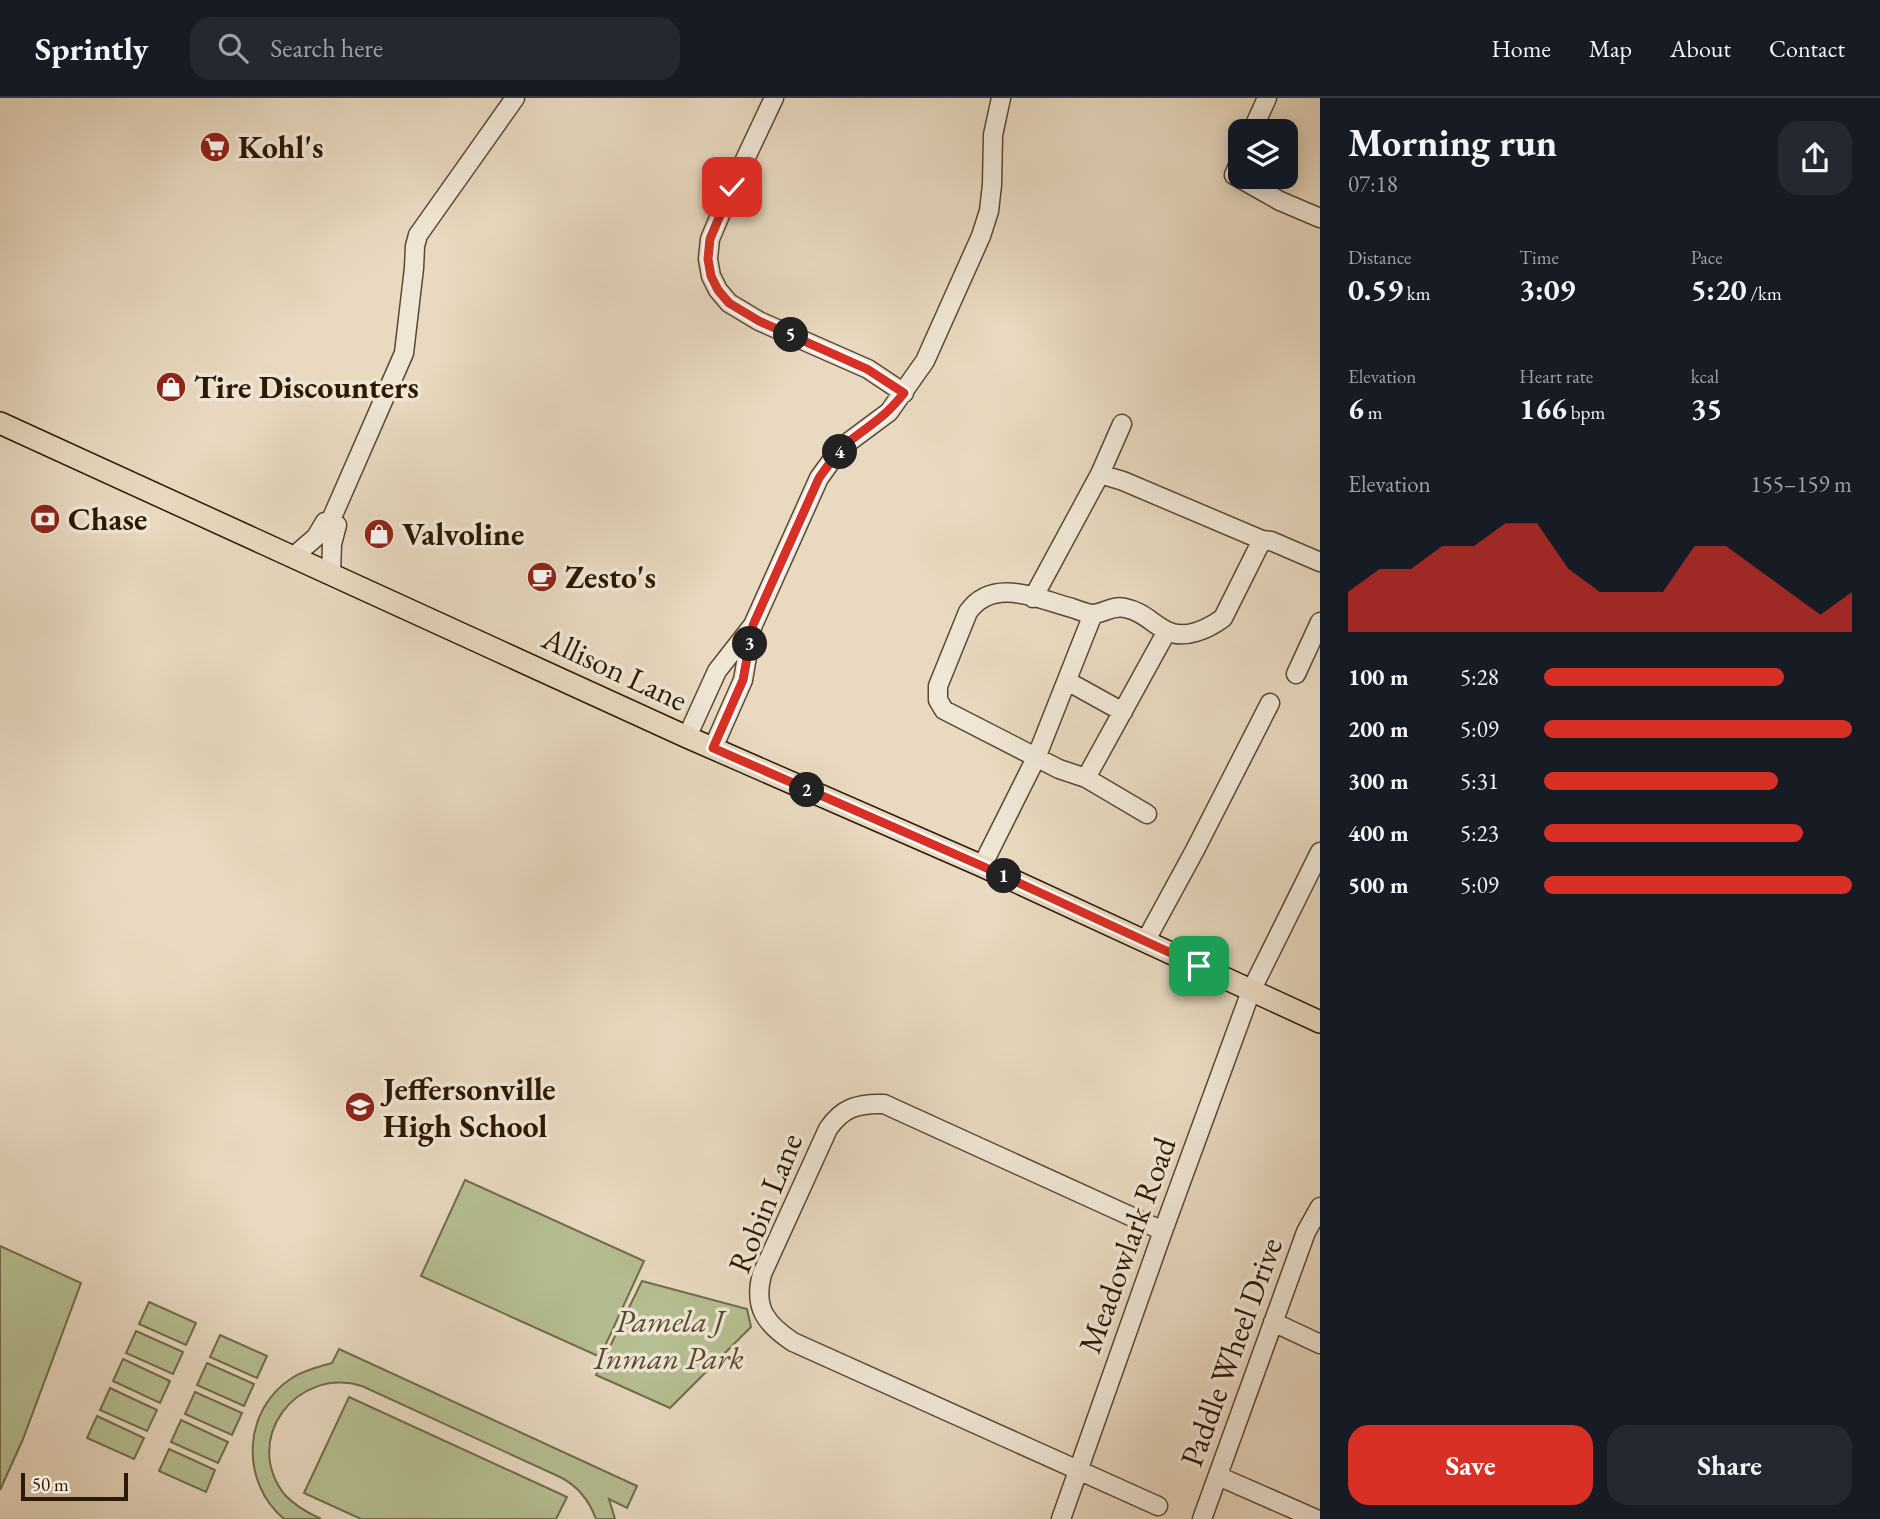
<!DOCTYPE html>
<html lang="en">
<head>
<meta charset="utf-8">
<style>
	:root { --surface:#171b24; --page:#242831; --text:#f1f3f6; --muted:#9ea1a6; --line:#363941; --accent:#d93025 }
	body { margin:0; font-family:"EB Garamond",serif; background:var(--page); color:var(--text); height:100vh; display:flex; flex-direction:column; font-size:26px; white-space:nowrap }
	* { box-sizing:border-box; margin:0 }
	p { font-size:23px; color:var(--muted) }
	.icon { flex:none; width:38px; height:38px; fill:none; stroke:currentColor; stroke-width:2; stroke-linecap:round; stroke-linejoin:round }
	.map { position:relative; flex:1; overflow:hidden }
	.drawer { display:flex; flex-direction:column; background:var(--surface); width:560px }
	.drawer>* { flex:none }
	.tools { position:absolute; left:1228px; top:21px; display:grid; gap:14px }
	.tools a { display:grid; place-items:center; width:70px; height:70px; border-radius:14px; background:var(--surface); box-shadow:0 4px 18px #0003; font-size:35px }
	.scale { position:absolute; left:21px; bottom:18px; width:107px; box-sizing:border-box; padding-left:7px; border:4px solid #2b1902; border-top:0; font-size:19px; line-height:24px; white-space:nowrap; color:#2b1902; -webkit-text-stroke:5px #f0e6d6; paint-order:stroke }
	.pin { position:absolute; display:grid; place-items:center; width:60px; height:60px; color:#fff; margin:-30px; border-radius:14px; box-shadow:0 4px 10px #0006 }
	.km { position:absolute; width:35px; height:35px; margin:-18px; border-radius:50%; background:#222; color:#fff; font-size:19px; line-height:35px; text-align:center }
	.round { display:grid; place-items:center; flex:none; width:74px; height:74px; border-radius:21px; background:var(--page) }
	.summary { display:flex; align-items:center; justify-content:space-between; height:119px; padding:0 28px }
	h1 { font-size:38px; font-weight:700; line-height:52px }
	.metrics { display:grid; grid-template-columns:repeat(3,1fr); gap:10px; height:119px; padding:7px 28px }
	.metrics div { display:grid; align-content:center }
	.metrics b { font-size:30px; font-weight:700 }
	.metrics small { font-size:19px; font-weight:400 }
	.metrics p { font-size:19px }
	.chart { height:196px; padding:14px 28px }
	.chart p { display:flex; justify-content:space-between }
	.chart svg { width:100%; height:126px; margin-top:7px; fill:var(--accent); opacity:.7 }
	.primary-button { display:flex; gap:14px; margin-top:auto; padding:14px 28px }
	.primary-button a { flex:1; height:80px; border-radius:21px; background:var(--accent); color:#fff; font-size:28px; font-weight:700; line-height:80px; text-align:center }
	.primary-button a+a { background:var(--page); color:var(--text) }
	ul { padding:0 28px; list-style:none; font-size:23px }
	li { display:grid; grid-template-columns:112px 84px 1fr; align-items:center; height:52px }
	li i { height:18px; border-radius:9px; background:var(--accent) }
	header { display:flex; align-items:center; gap:42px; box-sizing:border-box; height:98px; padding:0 35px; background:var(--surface); border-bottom:2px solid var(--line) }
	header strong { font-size:33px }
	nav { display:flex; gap:38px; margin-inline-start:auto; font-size:24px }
	.search { width:490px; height:63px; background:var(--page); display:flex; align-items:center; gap:18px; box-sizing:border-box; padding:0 24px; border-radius:21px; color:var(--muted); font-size:26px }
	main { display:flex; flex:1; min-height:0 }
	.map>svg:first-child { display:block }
	.green { fill:#b6bf92; stroke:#706c4a; stroke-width:2 }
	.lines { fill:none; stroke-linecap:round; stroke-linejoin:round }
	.minor-casing { stroke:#5a4932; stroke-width:21 }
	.major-casing { stroke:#2b1902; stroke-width:24 }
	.minor { stroke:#f0e6d6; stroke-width:18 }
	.major { stroke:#e8d9c0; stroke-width:21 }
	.route-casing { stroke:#fff; stroke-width:14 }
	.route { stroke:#d93025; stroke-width:9 }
	.labels { text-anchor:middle; stroke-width:7; stroke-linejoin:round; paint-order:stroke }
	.poi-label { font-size:32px; font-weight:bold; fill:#2b1902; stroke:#f0e6d6; text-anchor:start }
	.street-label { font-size:32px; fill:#2b1902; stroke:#f0e6d6 }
	.park-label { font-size:32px; font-style:italic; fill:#554b2d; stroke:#f0e6d6 }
</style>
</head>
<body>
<header>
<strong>Sprintly</strong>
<div class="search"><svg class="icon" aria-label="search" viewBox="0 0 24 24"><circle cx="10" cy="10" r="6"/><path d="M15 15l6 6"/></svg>Search here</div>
<nav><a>Home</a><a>Map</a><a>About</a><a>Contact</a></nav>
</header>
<main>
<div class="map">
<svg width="1320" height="1421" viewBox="0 0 1320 1421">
	<rect width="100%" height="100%" fill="#e8d9c0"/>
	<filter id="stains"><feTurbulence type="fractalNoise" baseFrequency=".00286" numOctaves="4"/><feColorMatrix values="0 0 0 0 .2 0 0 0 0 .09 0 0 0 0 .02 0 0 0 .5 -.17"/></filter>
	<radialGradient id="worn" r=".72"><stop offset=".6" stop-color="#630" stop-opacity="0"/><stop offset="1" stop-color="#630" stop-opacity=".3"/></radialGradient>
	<!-- green -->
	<path class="green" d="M 465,1082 L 644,1163 L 600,1259 L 421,1178 Z
		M 0,1148 L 81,1185 L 23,1341 L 0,1392 Z
		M 642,1183 L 747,1211 L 751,1229 L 670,1310 L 596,1277 Z
		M 149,1204 L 196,1225 L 186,1247 L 139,1226 Z
		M 136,1233 L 183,1254 L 173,1276 L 126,1255 Z
		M 220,1237 L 267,1258 L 257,1280 L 210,1259 Z
		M 339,1251 L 637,1388 L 627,1410 L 609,1401 L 615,1421 L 596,1421 C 589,1402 578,1388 560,1379 L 362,1288 C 296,1268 241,1342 285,1397 C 295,1408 308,1415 321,1421 L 284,1421 C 240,1384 242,1312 292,1280 C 304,1272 318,1269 332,1265 Z
		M 123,1261 L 170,1283 L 160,1305 L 113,1283 Z
		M 207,1265 L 254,1286 L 244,1308 L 197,1287 Z
		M 110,1290 L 157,1312 L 147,1333 L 100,1312 Z
		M 195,1294 L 242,1315 L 232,1337 L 185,1316 Z
		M 349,1299 L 567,1399 L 556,1421 L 361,1421 L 304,1395 Z
		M 97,1318 L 144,1340 L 134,1361 L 87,1340 Z
		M 181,1322 L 228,1344 L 218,1365 L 171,1344 Z
		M 169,1351 L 215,1372 L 206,1394 L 159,1373 Z"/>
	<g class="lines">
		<!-- minor casing -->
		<g class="minor-casing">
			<path id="minor" d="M 774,0 L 732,89 L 710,141 L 708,161 L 711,178 L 718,192 L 729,205 L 759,223 L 868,271 L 904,295
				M 1252,33 L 1267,0
				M 1241,60 L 1234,77 L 1280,103 L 1320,120
				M 1100,376 L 1123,383 L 1262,442
				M 330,424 L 337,427 L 332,446 L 331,476
				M 293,459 L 316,439 L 325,424 L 330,424 L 404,255 L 414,170 L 415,148 L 418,137 L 515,0
				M 1033,500 L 1100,376 L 1122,326
				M 1296,576 L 1320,524
				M 1067,583 L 1123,614
				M 687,639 L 717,573 L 753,527 L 819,380 L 832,362 L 850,343 L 889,314 L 925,263 L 981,138 L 989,113 L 992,87 L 993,37 L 1001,0
				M 713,650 L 743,582 L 752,530
				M 1086,680 L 1167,533
				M 1147,716 L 1086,680 L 1059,671 L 944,612 L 938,602 L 938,588 L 968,514 C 993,478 1038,501 1072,510 C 1078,512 1087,516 1093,516 C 1105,515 1112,507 1125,510 C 1144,514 1151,525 1167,533 C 1185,542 1208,531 1223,520 L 1262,442 L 1271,443 L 1320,464
				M 982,768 L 1036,660 L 1093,516
				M 1146,842 L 1195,752 L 1270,605
				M 1273,1224 L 1320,1246
				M 1218,1378 L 1316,1421
				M 1158,1408 L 793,1244 C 766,1226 753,1210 762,1176 L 828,1031 C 842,1010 858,1005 884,1006 L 1163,1133
				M 1061,1421 L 1163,1133 L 1251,893 L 1320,754
				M 1202,1421 L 1306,1134 L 1320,1109"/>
		</g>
		<!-- major casing -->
		<g class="major-casing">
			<path id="major" d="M 0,325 L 687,639 L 982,768 L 1320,924"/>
		</g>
		<!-- minor -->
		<use href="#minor" class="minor"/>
		<!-- major -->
		<use href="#major" class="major"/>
	</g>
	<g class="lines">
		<!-- route casing -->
		<g class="route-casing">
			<path id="route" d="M 732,89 L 710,141 L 708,161 L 711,178 L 718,192 L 729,205 L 759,223 L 867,271 L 904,295 C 885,319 874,324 851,342 C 838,353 829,366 819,380 L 753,527 L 743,582 L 713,650 L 982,768 L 1199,868"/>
		</g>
		<!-- route -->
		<use href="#route" class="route"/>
	</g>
	<!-- icons -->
	<defs>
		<g id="supermarket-disc" transform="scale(1.575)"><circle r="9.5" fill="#8f2418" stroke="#f0e6d6"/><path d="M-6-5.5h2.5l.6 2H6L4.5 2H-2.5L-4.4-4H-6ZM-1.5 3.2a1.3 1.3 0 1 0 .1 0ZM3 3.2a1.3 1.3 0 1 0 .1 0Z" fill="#fff"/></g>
		<g id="shop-disc" transform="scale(1.575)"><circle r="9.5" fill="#8f2418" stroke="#f0e6d6"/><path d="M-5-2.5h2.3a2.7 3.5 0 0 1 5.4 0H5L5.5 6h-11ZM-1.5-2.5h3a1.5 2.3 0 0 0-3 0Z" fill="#fff"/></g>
		<g id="bank-disc" transform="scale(1.575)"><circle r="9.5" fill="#8f2418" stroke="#f0e6d6"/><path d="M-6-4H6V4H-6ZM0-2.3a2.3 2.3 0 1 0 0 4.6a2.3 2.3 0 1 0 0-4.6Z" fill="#fff"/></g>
		<g id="cafe-disc" transform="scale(1.575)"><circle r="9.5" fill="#8f2418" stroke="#f0e6d6"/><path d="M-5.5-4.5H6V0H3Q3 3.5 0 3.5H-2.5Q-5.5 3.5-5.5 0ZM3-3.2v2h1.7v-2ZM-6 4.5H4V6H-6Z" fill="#fff"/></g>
		<g id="school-disc" transform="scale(1.575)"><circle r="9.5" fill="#8f2418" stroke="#f0e6d6"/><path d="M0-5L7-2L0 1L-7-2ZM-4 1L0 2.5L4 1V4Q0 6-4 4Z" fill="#fff"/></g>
	</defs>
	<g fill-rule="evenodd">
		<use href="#supermarket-disc" x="215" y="49"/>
		<use href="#shop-disc" x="171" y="289"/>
		<use href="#bank-disc" x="45" y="421"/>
		<use href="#shop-disc" x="379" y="436"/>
		<use href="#cafe-disc" x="542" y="479"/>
		<use href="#school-disc" x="360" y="1009"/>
	</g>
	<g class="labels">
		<!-- poi labels -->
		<g class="poi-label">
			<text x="238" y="60">Kohl's</text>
			<text x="194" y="300">Tire Discounters</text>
			<text x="68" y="432">Chase</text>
			<text x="402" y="447">Valvoline</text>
			<text x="565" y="490">Zesto's</text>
			<text x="383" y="1002">Jeffersonville<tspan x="383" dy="37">High School</tspan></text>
		</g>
		<!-- street labels -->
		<g class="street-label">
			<text transform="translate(615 571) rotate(25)" y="11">Allison Lane</text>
			<text transform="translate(765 1105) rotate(-68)" y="11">Robin Lane</text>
			<text transform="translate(1127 1147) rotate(-70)" y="11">Meadowlark Road</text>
			<text transform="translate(1231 1254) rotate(-70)" y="11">Paddle Wheel Drive</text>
		</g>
		<!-- park labels -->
		<g class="park-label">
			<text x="669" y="1234">Pamela J<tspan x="669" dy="37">Inman Park</tspan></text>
		</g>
	</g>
	<rect width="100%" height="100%" filter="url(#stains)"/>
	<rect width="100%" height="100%" fill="url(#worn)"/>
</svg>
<div class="tools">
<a><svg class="icon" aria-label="layers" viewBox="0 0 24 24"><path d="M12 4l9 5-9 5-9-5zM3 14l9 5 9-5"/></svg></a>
</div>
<div class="scale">50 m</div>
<div class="pin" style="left:1199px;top:868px;background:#1e9e55"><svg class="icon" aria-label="arrive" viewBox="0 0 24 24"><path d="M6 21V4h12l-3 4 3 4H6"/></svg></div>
<div class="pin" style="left:732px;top:89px;background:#d93025"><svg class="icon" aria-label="check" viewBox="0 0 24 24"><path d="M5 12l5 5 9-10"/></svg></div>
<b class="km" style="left:1004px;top:778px">1</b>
<b class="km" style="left:807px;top:692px">2</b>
<b class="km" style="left:750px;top:546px">3</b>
<b class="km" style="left:840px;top:354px">4</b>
<b class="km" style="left:791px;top:237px">5</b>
</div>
<section class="drawer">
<div class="summary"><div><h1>Morning run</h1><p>07:18</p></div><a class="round"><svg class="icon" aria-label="share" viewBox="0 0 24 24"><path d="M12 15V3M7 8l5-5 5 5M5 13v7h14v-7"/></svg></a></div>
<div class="metrics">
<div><p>Distance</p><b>0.59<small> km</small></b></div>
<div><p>Time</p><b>3:09</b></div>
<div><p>Pace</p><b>5:20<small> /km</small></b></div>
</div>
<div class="metrics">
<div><p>Elevation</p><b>6<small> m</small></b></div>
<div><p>Heart rate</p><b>166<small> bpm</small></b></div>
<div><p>kcal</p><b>35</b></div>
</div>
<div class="chart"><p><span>Elevation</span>155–159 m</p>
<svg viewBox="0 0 160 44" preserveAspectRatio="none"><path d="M0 44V30L10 22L20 22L30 14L40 14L50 6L60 6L70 22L80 30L90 30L100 30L110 14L120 14L130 22L140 30L150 38L160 30V44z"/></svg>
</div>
<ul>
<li><b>100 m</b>5:28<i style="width:78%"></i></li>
<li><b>200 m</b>5:09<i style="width:100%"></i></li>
<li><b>300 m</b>5:31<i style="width:76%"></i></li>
<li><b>400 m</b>5:23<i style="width:84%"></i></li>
<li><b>500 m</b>5:09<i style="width:100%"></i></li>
</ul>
<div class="primary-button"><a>Save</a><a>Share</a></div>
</section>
</main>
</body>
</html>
